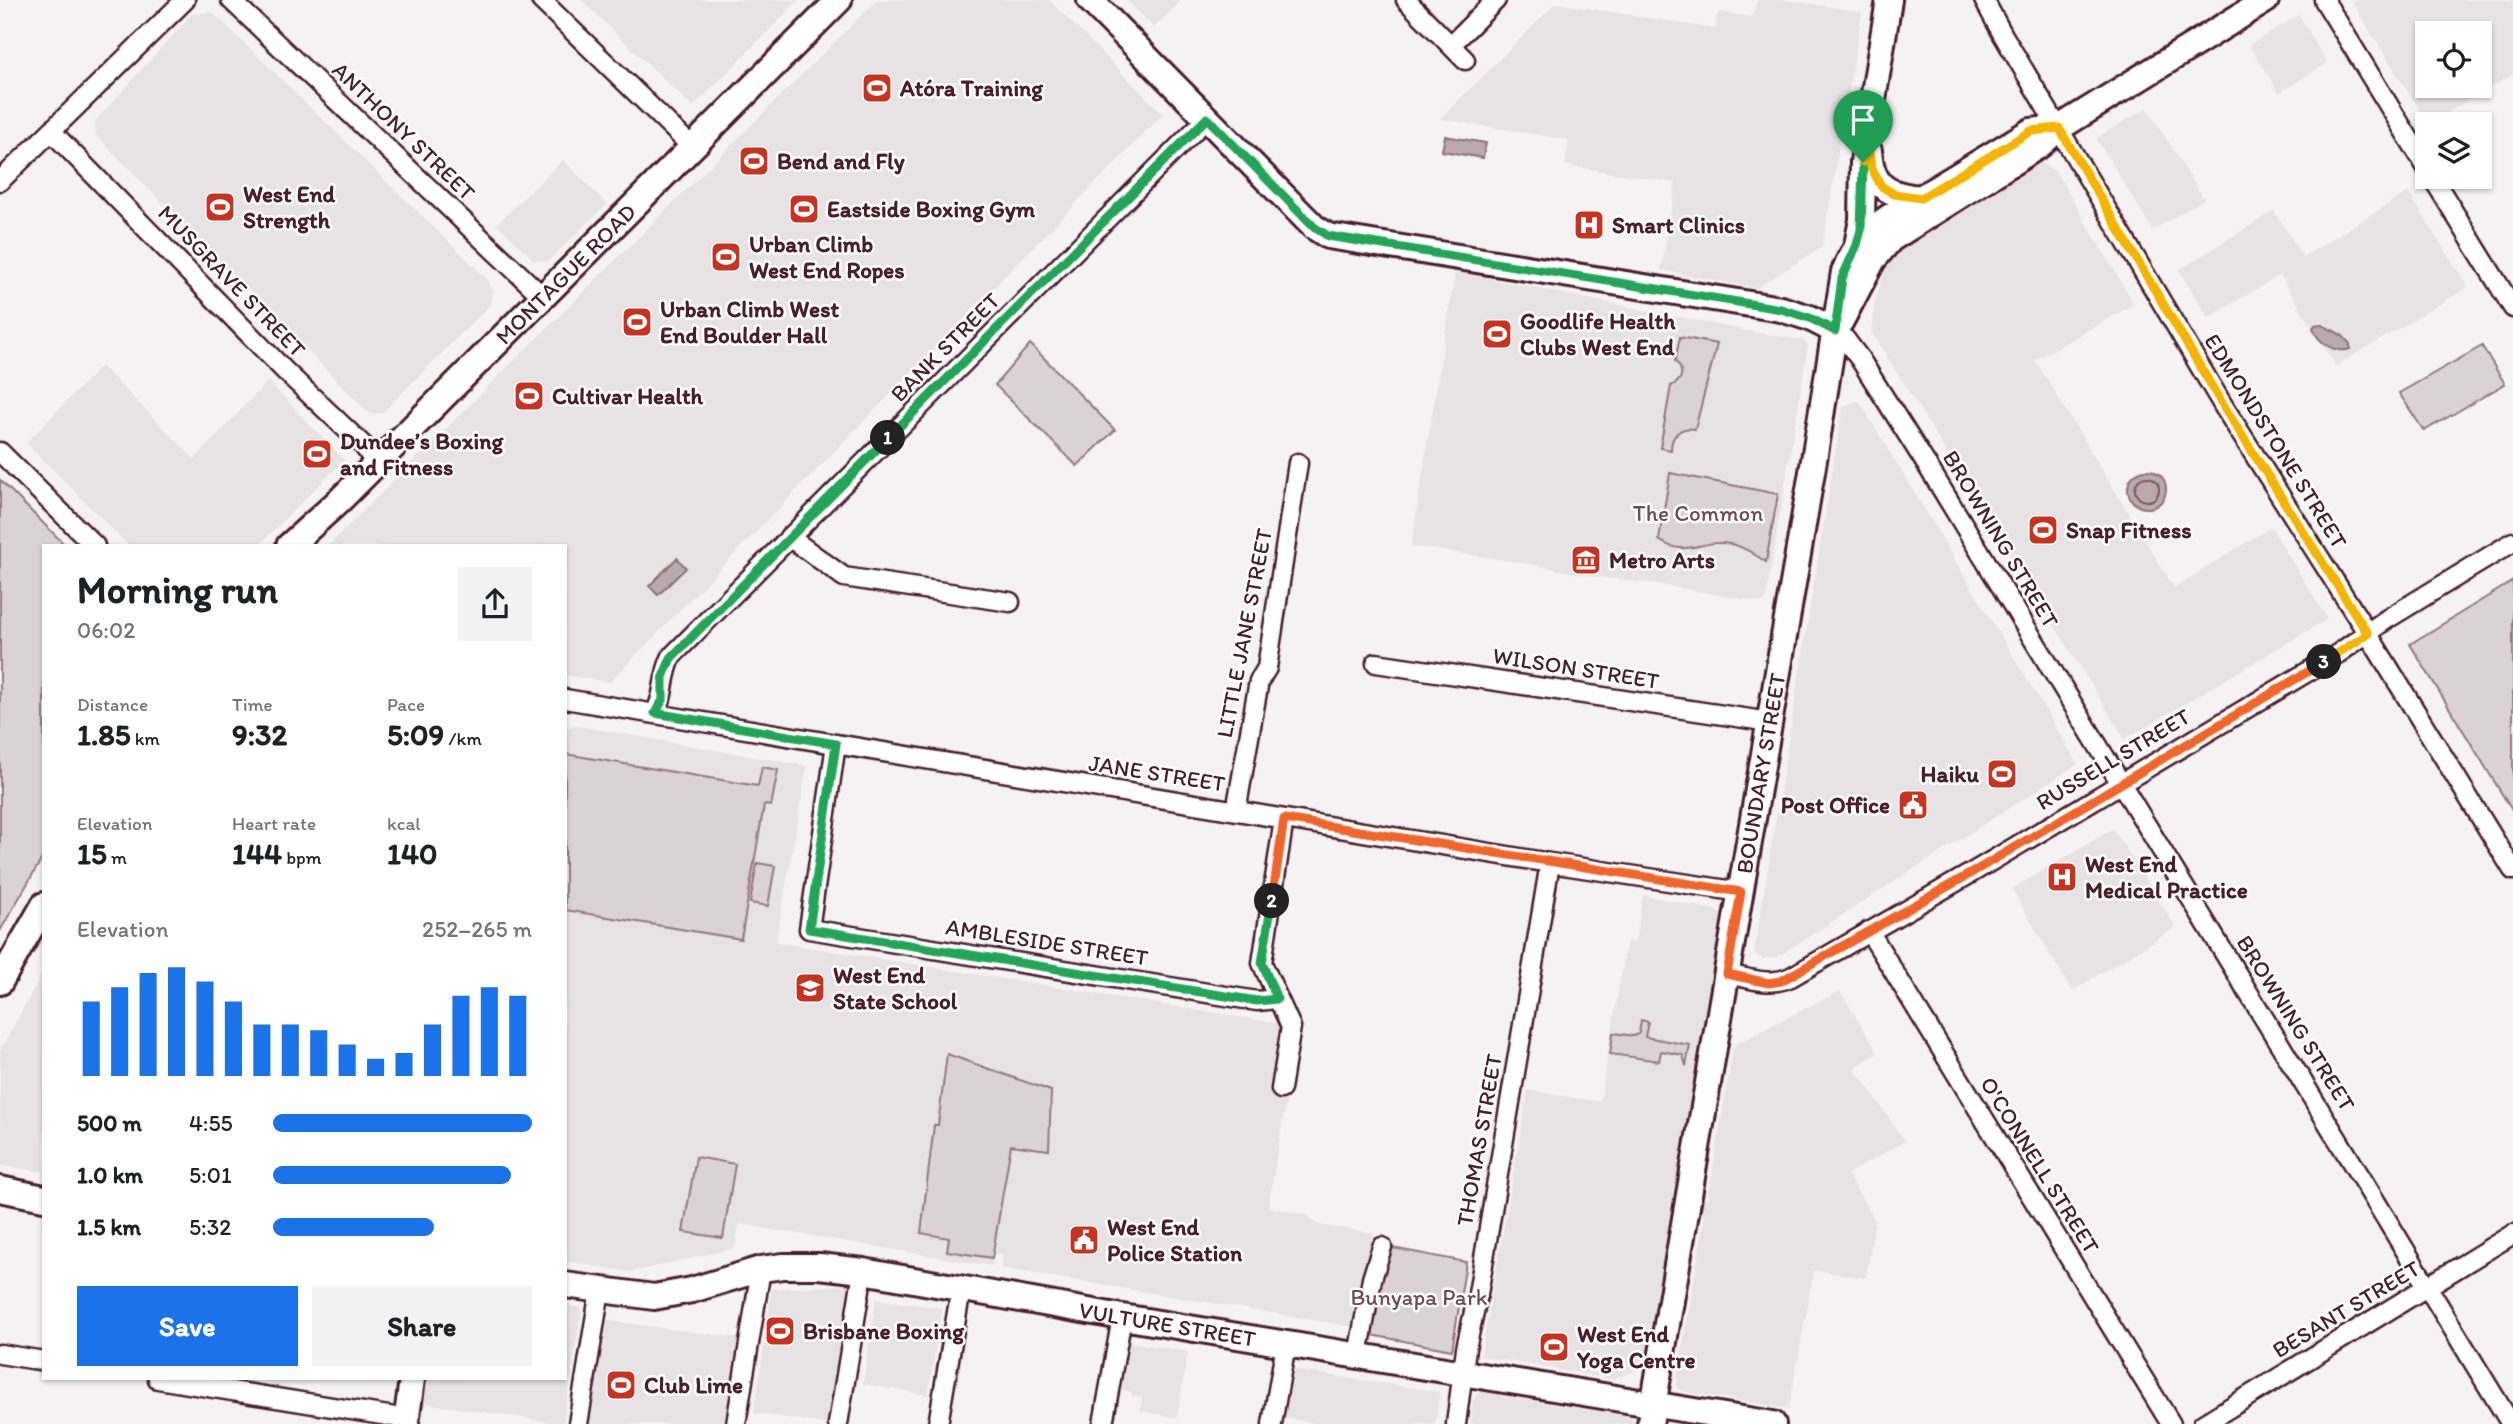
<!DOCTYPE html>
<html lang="en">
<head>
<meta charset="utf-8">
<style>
	:root { --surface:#fff; --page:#f2f2f2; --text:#202124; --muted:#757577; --accent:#1a73e8 }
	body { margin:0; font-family:Itim,sans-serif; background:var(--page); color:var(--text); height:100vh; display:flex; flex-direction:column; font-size:26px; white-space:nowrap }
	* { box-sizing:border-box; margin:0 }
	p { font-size:23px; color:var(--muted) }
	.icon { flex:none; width:38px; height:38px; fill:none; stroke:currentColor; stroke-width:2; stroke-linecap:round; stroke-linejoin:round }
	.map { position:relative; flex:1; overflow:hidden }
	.side { position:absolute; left:42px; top:544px; width:525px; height:836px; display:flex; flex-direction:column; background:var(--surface); border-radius:0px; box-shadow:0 2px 5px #0004 }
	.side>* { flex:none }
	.controls { position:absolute; left:2415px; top:21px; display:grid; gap:14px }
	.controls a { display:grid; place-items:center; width:77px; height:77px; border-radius:0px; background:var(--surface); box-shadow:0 2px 5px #0004; font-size:35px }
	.pin { position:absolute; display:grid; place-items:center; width:60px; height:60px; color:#fff; margin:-72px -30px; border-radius:50% 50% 50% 0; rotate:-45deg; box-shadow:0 0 7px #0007 }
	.pin .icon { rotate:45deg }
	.km { position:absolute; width:35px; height:35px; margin:-18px; border-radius:50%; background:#222; color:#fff; font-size:19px; line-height:35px; text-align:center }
	.round { display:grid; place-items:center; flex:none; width:74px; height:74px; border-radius:0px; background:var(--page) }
	.summary { display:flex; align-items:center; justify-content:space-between; height:119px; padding:0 35px }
	h1 { font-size:38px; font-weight:800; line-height:52px }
	.metrics { display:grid; grid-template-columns:repeat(3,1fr); gap:10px; height:119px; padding:7px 35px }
	.metrics div { display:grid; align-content:center }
	.metrics b { font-size:30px; font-weight:800 }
	.metrics small { font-size:19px; font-weight:400 }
	.metrics p { font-size:19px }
	.chart { height:196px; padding:14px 35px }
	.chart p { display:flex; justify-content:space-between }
	.chart svg { width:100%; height:126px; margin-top:7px; stroke:var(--accent); stroke-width:6 }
	.action { display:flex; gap:14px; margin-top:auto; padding:14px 35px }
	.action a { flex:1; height:80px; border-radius:0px; background:var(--accent); color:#fff; font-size:28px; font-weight:800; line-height:80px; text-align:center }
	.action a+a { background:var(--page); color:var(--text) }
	ul { padding:0 35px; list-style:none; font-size:23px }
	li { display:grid; grid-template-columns:112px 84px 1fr; align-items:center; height:52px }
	li i { height:18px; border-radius:9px; background:var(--accent) }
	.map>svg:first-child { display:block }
	.built { fill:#e7e2e3; fill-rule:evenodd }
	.green { fill:#dbd2d5; stroke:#927880; stroke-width:2 }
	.water { fill:#baa9ae; stroke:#8d727a; stroke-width:2 }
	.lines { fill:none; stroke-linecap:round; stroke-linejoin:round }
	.shore { stroke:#77565f; stroke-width:2 }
	.street-casing { stroke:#4a1f2b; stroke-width:23 }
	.secondary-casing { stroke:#4a1f2b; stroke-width:30 }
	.street { stroke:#fff; stroke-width:18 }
	.secondary { stroke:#fff; stroke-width:24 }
	.split-1-casing { stroke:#fff; stroke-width:14 }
	.split-2-casing { stroke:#fff; stroke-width:14 }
	.split-3-casing { stroke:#fff; stroke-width:14 }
	.split-4-casing { stroke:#fff; stroke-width:14 }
	.split-1 { stroke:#22a559; stroke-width:9 }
	.split-2 { stroke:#22a559; stroke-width:9 }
	.split-3 { stroke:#f0652b; stroke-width:9 }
	.split-4 { stroke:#f5b400; stroke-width:9 }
	.labels { text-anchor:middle; stroke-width:5; stroke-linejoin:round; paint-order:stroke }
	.poi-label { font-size:23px; font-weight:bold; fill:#4a1f2b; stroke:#fff; text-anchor:start }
	.street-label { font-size:23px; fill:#4a1f2b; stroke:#fff }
	.park-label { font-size:23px; fill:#6e4c56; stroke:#fff }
</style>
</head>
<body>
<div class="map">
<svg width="2513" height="1424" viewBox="0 0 2513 1424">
	<rect width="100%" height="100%" fill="#f4f2f2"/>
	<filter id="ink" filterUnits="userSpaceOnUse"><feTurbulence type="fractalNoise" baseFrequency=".0143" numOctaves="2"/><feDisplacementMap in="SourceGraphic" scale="14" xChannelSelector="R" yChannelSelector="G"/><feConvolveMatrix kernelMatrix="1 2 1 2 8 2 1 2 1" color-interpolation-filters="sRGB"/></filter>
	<g filter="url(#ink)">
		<!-- built -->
		<path class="built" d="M 581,0 L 799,0 L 693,107 Z
			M 877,0 L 1049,0 L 1163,114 L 610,682 L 565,675 L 565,546 L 328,546 Z
			M 1127,0 L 1182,0 L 1154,28 Z
			M 1757,0 L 1788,0 L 1862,12 L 1822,247 L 1756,288 L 1661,270 L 1676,183 L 1565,165 L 1569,140 L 1440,119 L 1556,3 L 1715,29 L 1718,12 L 1752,17 Z
			M 2351,0 L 2513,0 L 2513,74 L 2428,124 ZM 2427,33 L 2480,33 L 2480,86 L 2427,86 Z
			M 212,12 L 488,280 L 493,291 L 491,304 L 382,413 L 372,414 L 367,411 L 96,135 L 95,121 L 192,14 Z
			M 2299,15 L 2327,63 L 2279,93 L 2249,45 Z
			M 2147,108 L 2204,199 L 2153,230 L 2096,138 Z
			M 563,160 L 607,204 L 548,261 L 534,260 L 497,224 Z
			M 2037,160 L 2056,172 L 2134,304 L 2035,360 L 2174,588 L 2271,527 L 2327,619 L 2125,739 L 1871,331 L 1875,303 L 1888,258 L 1906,241 Z
			M 2408,192 L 2468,287 L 2336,366 L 2280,275 L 2208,318 L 2179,270 L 2274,211 L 2303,257 Z
			M 1455,272 L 1758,333 L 1803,340 L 1808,346 L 1765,603 L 1657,584 L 1596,577 L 1525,563 L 1411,546 Z
			M 101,366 L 195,459 L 268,381 L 344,460 L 258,546 L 129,546 L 26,443 Z
			M 1859,401 L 2078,764 L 1777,957 L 1762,959 L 1754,953 L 1843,406 Z
			M 572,725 L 807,766 L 776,942 L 1276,1023 L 1282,1030 L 1272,1098 L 1286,1101 L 1268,1207 L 1307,1215 L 1318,1225 L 1373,1233 L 1355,1327 L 1001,1268 L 1002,1254 L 993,1253 L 992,1266 L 739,1224 L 735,1248 L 631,1272 L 565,1261 L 565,732 Z
			M 2113,829 L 2176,927 L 2072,991 L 2012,889 Z
			M 1643,895 L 1714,910 L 1724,917 L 1647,1354 L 1633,1372 L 1612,1379 L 1481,1356 L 1528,1090 L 1600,1102 L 1627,941 L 1635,942 Z
			M 44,970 L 44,1172 L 0,1165 L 0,1051 Z
			M 1840,991 L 1878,1053 L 1854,1068 L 1905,1141 L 1847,1174 L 1875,1220 L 1866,1278 L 1814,1270 L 1789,1409 L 1680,1391 L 1677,1387 L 1677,1378 L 1705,1217 L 1699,1212 L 1701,1200 L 1708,1198 L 1734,1045 Z
			M 849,1285 L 827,1424 L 754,1413 L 772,1289 Z
			M 876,1299 L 942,1308 L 928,1395 L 863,1384 Z
			M 565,1305 L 582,1308 L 563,1424 L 424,1403 L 427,1379 L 565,1379 Z
			M 602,1320 L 738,1338 L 724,1424 L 584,1424 Z
			M 1130,1342 L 1188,1352 L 1177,1418 L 1140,1411 L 1142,1397 L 1131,1395 L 1132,1392 L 1122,1390 Z
			M 1294,1370 L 1440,1392 L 1435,1424 L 1319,1424 L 1285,1418 Z
			M 1484,1389 L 1493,1390 L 1505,1397 L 1626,1416 L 1633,1419 L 1635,1424 L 1471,1424 L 1472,1403 L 1476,1395 Z"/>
		<!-- green -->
		<path class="green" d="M 1680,337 L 1717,344 L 1695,429 C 1680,426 1671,435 1671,450 L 1660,448 L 1671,386 C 1684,380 1684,370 1675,361 Z
			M 1030,344 L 1115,430 L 1077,466 L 995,385 Z
			M 2482,346 L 2505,384 L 2424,431 L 2399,393 Z
			M 1670,473 L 1778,494 L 1766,562 C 1755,555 1743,546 1730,544 C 1704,538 1685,559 1659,540 Z
			M 0,480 L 66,546 L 44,546 L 44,855 L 0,931 Z
			M 2513,581 L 2513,812 L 2410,644 Z
			M 565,754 L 758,786 L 762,767 L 778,770 L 771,806 L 764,805 L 741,939 L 565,910 Z
			M 757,863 L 775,866 L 768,906 L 750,903 Z
			M 1641,1020 L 1648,1022 L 1645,1037 L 1690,1045 L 1686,1066 L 1683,1055 L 1661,1051 L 1659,1061 L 1610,1054 L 1613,1033 L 1634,1036 L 1639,1033 Z
			M 947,1054 L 1051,1091 L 1049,1150 L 1011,1145 L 992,1258 L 947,1251 L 949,1238 L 921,1233 L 934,1125 L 938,1125 Z
			M 696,1157 L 735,1164 L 723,1238 L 683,1232 Z
			M 1387,1247 L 1466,1262 L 1452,1350 L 1371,1335 Z"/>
		<!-- water -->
		<path class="water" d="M 1445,136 L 1486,143 L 1483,158 L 1442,151 Z
			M 2320,324 L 2342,335 L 2350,344 L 2350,349 C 2335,354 2317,342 2313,328 L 2315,325 Z
			M2128 489a19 19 0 1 1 38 0a19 19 0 1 1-38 0Z
			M 677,558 L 686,568 L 658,595 L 649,586 Z"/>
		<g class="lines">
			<!-- shore -->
			<path class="shore" d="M2135 489a12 12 0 1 1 24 0a12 12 0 1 1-24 0Z"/>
			<!-- street casing -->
			<g class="street-casing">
				<path id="street" d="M 231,0 L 543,297
					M 541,0 L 693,148
					M 1406,0 L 1465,60
					M 1984,0 L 2003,35 L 2224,407 L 2368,634 L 2513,870
					M 2324,0 L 2427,168
					M 1451,45 L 1496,0
					M 52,132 L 285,371 L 364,446 L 376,464
					M 2432,177 L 2513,308
					M 0,181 L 185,0
					M 1835,331 L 1845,339 L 1860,359 L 1935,478 L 2511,1424
					M 0,452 L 95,546
					M 789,537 L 844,577 L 1010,602
					M 1376,663 L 1770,722
					M 565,699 L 1550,863 L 1741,892
					M 655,713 C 666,695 661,678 672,656 L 1207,118
					M 836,744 L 809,929 L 1257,1001 L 1277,999
					M 1236,811 L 1259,681 L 1267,668 L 1298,463
					M 1869,931 L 2171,1424
					M 1727,974 C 1749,978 1769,987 1791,977 L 1968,875 L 2339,653 L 2387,619 L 2513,542
					M 1281,1089 L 1291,1027 L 1262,963 L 1284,819
					M 0,1354 L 44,1361
					M 1358,1355 L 1372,1279 L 1382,1247
					M 158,1379 L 407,1419
					M 578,1424 L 600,1290
					M 736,1424 L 761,1269
					M 838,1424 L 863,1271
					M 938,1424 L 961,1289
					M 1103,1424 L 1122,1317
					M 1272,1424 L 1286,1344
					M 1456,1424 L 1466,1348 L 1478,1294 L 1550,863
					M 2203,1424 L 2513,1234"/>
			</g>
			<!-- secondary casing -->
			<g class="secondary-casing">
				<g id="secondary">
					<path d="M 1090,0 L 1314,227 L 1328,236 L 1781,309 L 1810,318 L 1835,331"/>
					<path d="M 1869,151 C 1872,187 1887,195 1921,198"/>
					<path d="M 1857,245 L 1862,220 L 1863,162 L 1889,0"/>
					<path d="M 1841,321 L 1873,260 L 1891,239 L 2040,145 L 2059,128 L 2266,0"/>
					<path id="s1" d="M 289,546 L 341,499 L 839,0"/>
					<path d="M 0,982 L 44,905"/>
					<path d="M 0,1189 L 44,1198"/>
					<path id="s2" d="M 565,1285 L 654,1297 L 692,1290 L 761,1269 L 783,1266 L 819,1266 L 863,1271 L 1122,1317 L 1773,1424"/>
					<path d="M 406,1424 L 412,1379"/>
					<path id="s3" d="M 1650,1424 L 1813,466 L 1844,272 C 1853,248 1868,231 1889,217 L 2031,131 L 2059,128"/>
				</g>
			</g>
			<!-- street -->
			<use href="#street" class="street"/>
			<!-- secondary -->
			<use href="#secondary" class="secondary"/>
		</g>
	</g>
	<g class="lines" filter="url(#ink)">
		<!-- split-1 casing -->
		<g class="split-1-casing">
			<path id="split-1" d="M 888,438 L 1207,118 L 1314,227 L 1328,236 L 1781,309 L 1810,318 L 1835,331 L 1842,278 L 1857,245 L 1861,230 L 1863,162"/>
		</g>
		<!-- split-2 casing -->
		<g class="split-2-casing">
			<path id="split-2" d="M 888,438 L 671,658 L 663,677 L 663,700 L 655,713 L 836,744 L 809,929 L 1257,1001 L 1277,999 L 1262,963 L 1272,901"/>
		</g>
		<!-- split-3 casing -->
		<g class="split-3-casing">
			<path id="split-3" d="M 1272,901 L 1284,819 L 1741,892 L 1727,974 L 1769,983 L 1781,981 L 1968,875 L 2324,662"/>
		</g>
		<!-- split-4 casing -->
		<g class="split-4-casing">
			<path id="split-4" d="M 1863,162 L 1867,136 L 1871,167 L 1881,186 L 1894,194 L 1921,198 L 2031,131 L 2059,128 L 2224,407 L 2368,634 L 2324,662"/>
		</g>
		<!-- split-1 -->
		<use href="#split-1" class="split-1"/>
		<!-- split-2 -->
		<use href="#split-2" class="split-2"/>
		<!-- split-3 -->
		<use href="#split-3" class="split-3"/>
		<!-- split-4 -->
		<use href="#split-4" class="split-4"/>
	</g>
	<!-- icons -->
	<defs>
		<g id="stadium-square" transform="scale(1.575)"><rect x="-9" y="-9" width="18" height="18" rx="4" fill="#c8321e" stroke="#fff"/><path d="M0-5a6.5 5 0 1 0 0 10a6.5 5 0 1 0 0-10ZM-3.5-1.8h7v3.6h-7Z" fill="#fff"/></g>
		<g id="hospital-square" transform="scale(1.575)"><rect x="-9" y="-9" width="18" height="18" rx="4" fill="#c8321e" stroke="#fff"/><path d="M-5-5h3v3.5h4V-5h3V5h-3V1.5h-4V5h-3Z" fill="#fff"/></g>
		<g id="museum-square" transform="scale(1.575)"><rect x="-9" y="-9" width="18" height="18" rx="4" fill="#c8321e" stroke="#fff"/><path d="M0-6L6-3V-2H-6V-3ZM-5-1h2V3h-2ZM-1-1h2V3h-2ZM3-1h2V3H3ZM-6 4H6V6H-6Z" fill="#fff"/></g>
		<g id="civic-square" transform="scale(1.575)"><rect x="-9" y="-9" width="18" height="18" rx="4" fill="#c8321e" stroke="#fff"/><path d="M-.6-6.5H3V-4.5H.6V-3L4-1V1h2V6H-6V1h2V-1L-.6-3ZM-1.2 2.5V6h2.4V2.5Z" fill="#fff"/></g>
		<g id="school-square" transform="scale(1.575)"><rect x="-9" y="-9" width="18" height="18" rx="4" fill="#c8321e" stroke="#fff"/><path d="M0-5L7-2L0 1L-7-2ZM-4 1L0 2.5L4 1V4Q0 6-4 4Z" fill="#fff"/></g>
	</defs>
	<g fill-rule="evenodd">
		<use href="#stadium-square" x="877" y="88"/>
		<use href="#stadium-square" x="754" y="161"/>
		<use href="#stadium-square" x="220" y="207"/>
		<use href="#stadium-square" x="804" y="209"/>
		<use href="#hospital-square" x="1589" y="225"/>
		<use href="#stadium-square" x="726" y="257"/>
		<use href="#stadium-square" x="637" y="322"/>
		<use href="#stadium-square" x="1497" y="334"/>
		<use href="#stadium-square" x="529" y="396"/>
		<use href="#stadium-square" x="317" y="454"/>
		<use href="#stadium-square" x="2043" y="530"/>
		<use href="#museum-square" x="1586" y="560"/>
		<use href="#stadium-square" x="2002" y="774"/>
		<use href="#civic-square" x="1913" y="805"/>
		<use href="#hospital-square" x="2062" y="877"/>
		<use href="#school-square" x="810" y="988"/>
		<use href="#civic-square" x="1084" y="1240"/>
		<use href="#stadium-square" x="780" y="1331"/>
		<use href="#stadium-square" x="1554" y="1347"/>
		<use href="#stadium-square" x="621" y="1385"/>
	</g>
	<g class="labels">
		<!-- poi labels -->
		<g class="poi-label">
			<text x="900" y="96">Atóra Training</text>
			<text x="777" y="169">Bend and Fly</text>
			<text x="243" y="202">West End<tspan x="243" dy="26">Strength</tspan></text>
			<text x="827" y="217">Eastside Boxing Gym</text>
			<text x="1612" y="233">Smart Clinics</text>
			<text x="749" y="252">Urban Climb<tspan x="749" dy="26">West End Ropes</tspan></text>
			<text x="660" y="317">Urban Climb West<tspan x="660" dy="26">End Boulder Hall</tspan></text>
			<text x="1520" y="329">Goodlife Health<tspan x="1520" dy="26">Clubs West End</tspan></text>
			<text x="552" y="404">Cultivar Health</text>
			<text x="340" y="449">Dundee’s Boxing<tspan x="340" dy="26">and Fitness</tspan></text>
			<text x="2066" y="538">Snap Fitness</text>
			<text x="1609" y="568">Metro Arts</text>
			<text x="1979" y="782" text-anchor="end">Haiku</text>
			<text x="1890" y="813" text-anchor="end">Post Office</text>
			<text x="2085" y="872">West End<tspan x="2085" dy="26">Medical Practice</tspan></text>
			<text x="833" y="983">West End<tspan x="833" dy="26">State School</tspan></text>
			<text x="1107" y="1235">West End<tspan x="1107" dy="26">Police Station</tspan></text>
			<text x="803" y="1339">Brisbane Boxing</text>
			<text x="1577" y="1342">West End<tspan x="1577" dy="26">Yoga Centre</tspan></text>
			<text x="644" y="1393">Club Lime</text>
		</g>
		<!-- street labels -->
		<g class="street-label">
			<text transform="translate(404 131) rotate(44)" y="8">ANTHONY STREET</text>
			<text dy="8" stroke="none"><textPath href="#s1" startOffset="388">MONTAGUE ROAD</textPath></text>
			<text transform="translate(232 281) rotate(46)" y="8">MUSGRAVE STREET</text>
			<text transform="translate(945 347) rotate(-45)" y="8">BANK STREET</text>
			<text transform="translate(2276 441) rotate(58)" y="8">EDMONDSTONE STREET</text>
			<text transform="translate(2001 539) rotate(59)" y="8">BROWNING STREET</text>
			<text transform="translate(1244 633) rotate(-79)" y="8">LITTLE JANE STREET</text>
			<text transform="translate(1576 668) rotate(9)" y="8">WILSON STREET</text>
			<text transform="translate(2113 759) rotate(-31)" y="8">RUSSELL STREET</text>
			<text transform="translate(1157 773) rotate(9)" y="8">JANE STREET</text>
			<text dy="8" stroke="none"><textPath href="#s3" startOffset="660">BOUNDARY STREET</textPath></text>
			<text transform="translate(1047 942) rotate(9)" y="8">AMBLESIDE STREET</text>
			<text transform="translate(2296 1023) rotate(58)" y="8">BROWNING STREET</text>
			<text transform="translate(1479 1140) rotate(-80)" y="8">THOMAS STREET</text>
			<text transform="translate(2040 1165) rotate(58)" y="8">O'CONNELL STREET</text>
			<text transform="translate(2346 1309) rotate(-31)" y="8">BESANT STREET</text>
			<text dy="8" stroke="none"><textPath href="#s2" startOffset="612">VULTURE STREET</textPath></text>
		</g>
		<!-- park labels -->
		<g class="park-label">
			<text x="1698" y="521">The Common</text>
			<text x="1419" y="1305">Bunyapa Park</text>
		</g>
	</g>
</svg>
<div class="controls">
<a><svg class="icon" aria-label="locate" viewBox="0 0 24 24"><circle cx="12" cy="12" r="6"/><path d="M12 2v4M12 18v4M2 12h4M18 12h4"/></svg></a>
<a><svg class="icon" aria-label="layers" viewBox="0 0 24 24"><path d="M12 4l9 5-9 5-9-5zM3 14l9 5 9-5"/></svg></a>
</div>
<div class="pin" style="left:1863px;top:162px;background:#1e9e55"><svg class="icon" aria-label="arrive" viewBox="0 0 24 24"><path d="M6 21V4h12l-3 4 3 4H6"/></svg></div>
<b class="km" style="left:888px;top:438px">1</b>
<b class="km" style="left:1272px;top:901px">2</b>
<b class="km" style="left:2324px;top:662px">3</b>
<section class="side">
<div class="summary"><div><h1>Morning run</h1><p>06:02</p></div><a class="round"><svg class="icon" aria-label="share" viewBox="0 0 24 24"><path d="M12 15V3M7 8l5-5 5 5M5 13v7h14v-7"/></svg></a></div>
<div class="metrics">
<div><p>Distance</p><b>1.85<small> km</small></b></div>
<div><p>Time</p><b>9:32</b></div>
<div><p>Pace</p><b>5:09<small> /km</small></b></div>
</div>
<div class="metrics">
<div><p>Elevation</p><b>15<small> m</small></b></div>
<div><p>Heart rate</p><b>144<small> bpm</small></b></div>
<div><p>kcal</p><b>140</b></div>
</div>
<div class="chart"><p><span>Elevation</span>252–265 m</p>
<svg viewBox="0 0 160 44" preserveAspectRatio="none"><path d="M5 44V18M15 44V13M25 44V8M35 44V6M45 44V11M55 44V18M65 44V26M75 44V26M85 44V28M95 44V33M105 44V38M115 44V36M125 44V26M135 44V16M145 44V13M155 44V16"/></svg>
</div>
<ul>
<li><b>500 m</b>4:55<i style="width:100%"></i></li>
<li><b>1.0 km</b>5:01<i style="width:92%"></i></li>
<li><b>1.5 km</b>5:32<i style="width:62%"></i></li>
</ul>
<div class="action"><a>Save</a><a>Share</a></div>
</section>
</div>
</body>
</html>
